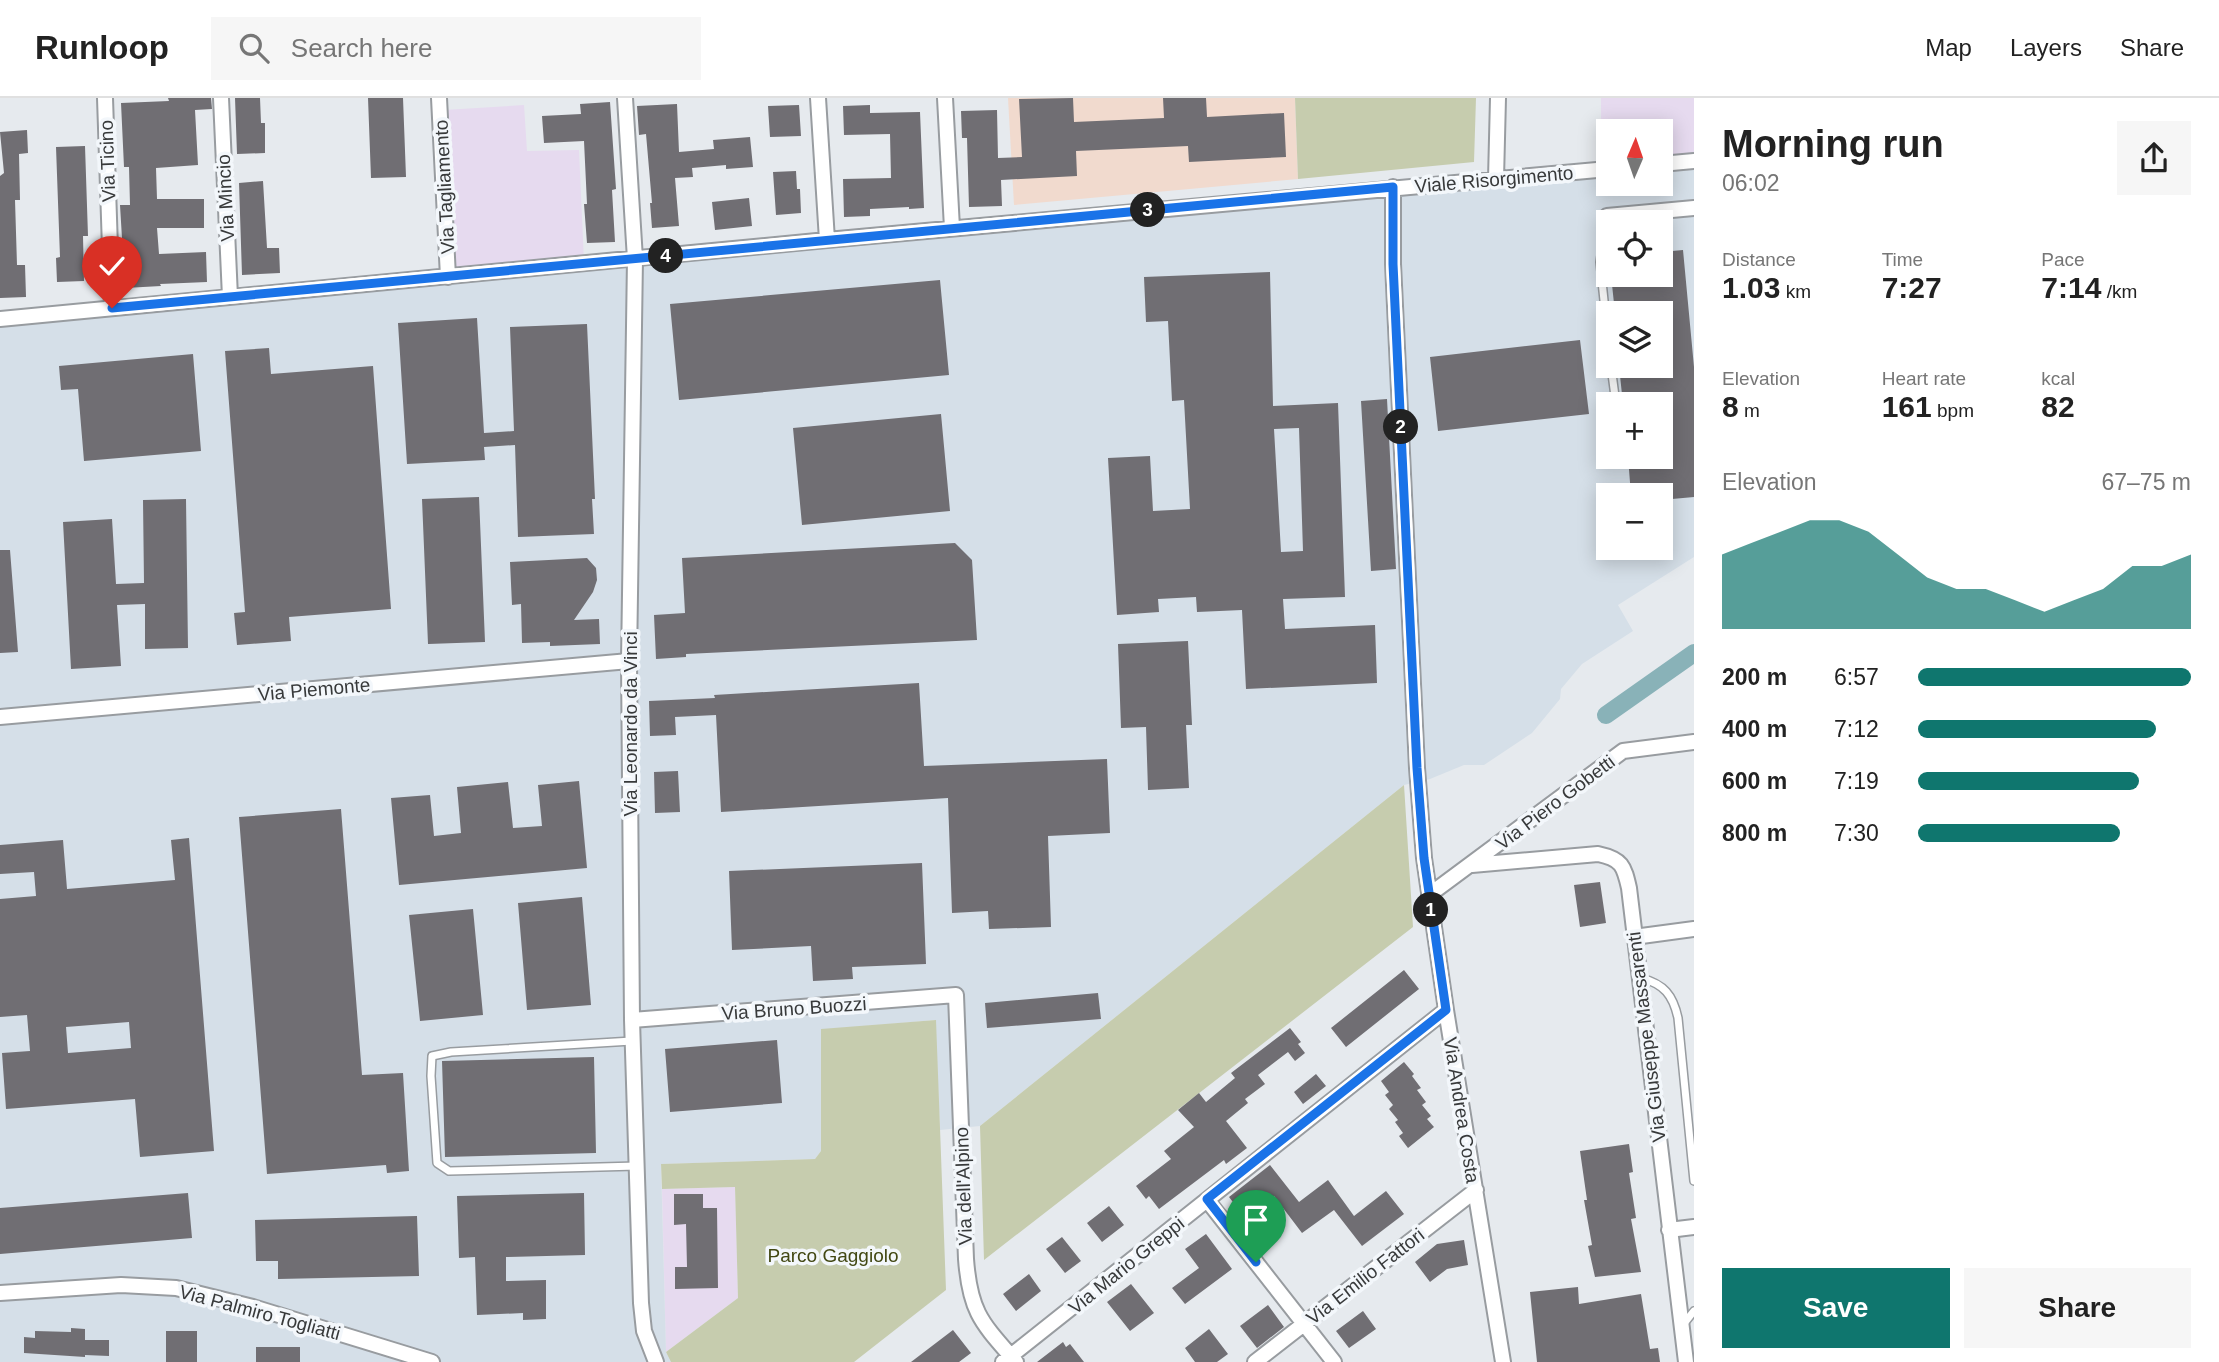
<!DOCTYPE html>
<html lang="en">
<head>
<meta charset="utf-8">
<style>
	:root { --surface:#fff; --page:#f6f6f6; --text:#222; --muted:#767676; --line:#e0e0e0; --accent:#0f766e }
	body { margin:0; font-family:Arial,sans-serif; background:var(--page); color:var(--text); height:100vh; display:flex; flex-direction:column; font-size:26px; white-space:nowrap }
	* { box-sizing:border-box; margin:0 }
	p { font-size:23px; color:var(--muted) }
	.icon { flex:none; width:38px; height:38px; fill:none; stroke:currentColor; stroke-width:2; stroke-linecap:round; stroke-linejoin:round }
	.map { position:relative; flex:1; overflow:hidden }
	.side { display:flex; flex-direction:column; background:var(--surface); width:525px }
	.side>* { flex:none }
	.needle { width:46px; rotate:2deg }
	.controls { position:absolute; left:1596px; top:21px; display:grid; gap:14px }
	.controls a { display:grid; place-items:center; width:77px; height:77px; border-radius:0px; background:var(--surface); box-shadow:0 4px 18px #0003; font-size:35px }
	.pin { position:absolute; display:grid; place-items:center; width:60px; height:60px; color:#fff; margin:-72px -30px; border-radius:50% 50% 50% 0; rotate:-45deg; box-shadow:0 0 7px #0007 }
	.pin .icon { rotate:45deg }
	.km { position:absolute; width:35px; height:35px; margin:-18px; border-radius:50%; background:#222; color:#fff; font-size:19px; line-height:35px; text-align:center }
	.round { display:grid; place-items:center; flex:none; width:74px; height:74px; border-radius:0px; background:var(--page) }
	.summary { display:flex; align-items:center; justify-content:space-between; height:119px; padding:0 28px }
	h1 { font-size:38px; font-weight:700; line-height:52px }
	.figures { display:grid; grid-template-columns:repeat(3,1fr); gap:10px; height:119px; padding:7px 28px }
	.figures div { display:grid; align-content:center }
	.figures b { font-size:30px; font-weight:700 }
	.figures small { font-size:19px; font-weight:400 }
	.figures p { font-size:19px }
	.chart { height:196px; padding:14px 28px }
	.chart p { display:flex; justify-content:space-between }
	.chart svg { width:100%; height:126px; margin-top:7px; fill:var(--accent); opacity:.7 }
	.primary-button { display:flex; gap:14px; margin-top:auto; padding:14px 28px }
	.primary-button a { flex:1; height:80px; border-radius:0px; background:var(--accent); color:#fff; font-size:28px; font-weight:700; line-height:80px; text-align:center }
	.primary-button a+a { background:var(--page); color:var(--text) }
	ul { padding:0 28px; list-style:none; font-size:23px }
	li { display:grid; grid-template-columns:112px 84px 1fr; align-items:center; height:52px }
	li i { height:18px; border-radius:9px; background:var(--accent) }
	header { display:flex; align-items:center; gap:42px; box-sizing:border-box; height:98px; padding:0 35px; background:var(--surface); border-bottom:2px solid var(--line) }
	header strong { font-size:33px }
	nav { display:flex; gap:38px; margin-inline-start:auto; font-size:24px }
	.search { width:490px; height:63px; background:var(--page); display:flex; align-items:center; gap:18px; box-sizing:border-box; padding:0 24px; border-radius:0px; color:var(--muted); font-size:26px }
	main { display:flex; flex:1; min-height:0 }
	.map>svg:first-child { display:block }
	.commercial { fill:#e6daef }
	.built { fill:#d5dfe8; fill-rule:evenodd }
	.education { fill:#f1dace }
	.green { fill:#c6ccae }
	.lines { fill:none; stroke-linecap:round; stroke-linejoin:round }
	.canal { stroke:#89b2b8; stroke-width:18 }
	.building { fill:#706e73; fill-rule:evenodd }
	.lane-casing { stroke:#989ca0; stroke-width:10 }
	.street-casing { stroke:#989ca0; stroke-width:18 }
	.lane { stroke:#fff; stroke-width:7 }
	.street { stroke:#fff; stroke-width:14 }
	.route-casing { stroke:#fff; stroke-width:14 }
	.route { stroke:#1a73e8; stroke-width:9 }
	.labels { text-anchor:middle; stroke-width:7; stroke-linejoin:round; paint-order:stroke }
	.street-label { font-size:19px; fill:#383a3b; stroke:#f3f7fb }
	.park-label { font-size:19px; fill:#424813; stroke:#f3f7fb }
</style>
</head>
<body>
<header>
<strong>Runloop</strong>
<div class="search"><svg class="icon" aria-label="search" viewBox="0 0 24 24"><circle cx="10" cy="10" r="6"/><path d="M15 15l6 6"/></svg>Search here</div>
<nav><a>Map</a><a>Layers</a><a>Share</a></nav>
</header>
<main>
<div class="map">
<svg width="1694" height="1264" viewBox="0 0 1694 1264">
	<rect width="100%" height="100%" fill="#e6eaee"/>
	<!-- commercial -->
	<path class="commercial" d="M 1601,0 L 1694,0 L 1694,62 L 1661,65 L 1661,33 L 1608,33 L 1608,70 L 1601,71 Z
		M 524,7 L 527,53 L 579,52 L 584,164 L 451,177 L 444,12 Z
		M 735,1089 L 738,1200 L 666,1254 L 662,1091 Z"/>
	<!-- built -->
	<path class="built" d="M 1694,66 L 1694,459 L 1618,507 L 1633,533 L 1582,566 L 1561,591 L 1560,601 L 1532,635 L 1484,667 L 1464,667 L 1430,681 L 1404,687 L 980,1028 L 940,1032 L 935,922 L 821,932 L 821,1053 L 815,1061 L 661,1066 L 666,1254 L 671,1264 L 0,1264 L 0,226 L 1608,74 L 1608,86 L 1661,86 L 1661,70 ZM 1608,124 L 1661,124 L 1661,177 L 1608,177 ZM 1608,215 L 1661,215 L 1661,268 L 1608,268 ZM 1608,306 L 1661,306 L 1661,359 L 1608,359 ZM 1608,397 L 1661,397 L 1661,450 L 1608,450 Z"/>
	<!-- education -->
	<path class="education" d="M 1008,0 L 1295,0 L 1298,81 L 1014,107 Z"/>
	<!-- green -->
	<path class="green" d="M 1295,0 L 1476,0 L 1474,64 L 1298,81 Z
		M 1404,687 L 1413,829 L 984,1162 L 980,1028 Z
		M 936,922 L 946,1192 L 854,1264 L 671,1264 L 666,1254 L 738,1200 L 735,1089 L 662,1091 L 661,1066 L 815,1061 L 821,1053 L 821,931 Z"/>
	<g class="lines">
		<!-- canal -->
		<path class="canal" d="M 1606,617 L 1694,555"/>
	</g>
	<!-- building -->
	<path class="building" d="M 168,0 L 211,0 L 212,11 L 195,12 L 198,67 L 156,70 L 157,101 L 204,101 L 204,130 L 157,130 L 159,156 L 206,154 L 207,184 L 160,186 L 161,188 L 125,190 L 120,107 L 130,107 L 129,69 L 124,69 L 121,5 L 169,3 Z
		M 235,0 L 260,0 L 261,25 L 265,25 L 265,55 L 237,56 Z
		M 368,0 L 403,0 L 406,79 L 371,80 Z
		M 1073,0 L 1074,24 L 1164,20 L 1163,0 L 1206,0 L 1207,19 L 1284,15 L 1286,59 L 1189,64 L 1188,48 L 1076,53 L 1077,78 L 1001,82 L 1002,108 L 969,109 L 967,40 L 962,40 L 961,13 L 997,12 L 998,60 L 1022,59 L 1019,1 Z
		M 610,4 L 616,91 L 612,92 L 615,144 L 587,145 L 584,106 L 587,106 L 584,43 L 544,45 L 542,18 L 581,16 L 580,6 Z
		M 677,6 L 679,54 L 714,51 L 713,42 L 750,39 L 753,69 L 726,71 L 726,67 L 692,70 L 693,79 L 675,80 L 679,128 L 652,130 L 650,105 L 652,105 L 646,36 L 639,37 L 637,8 Z
		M 799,7 L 801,38 L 770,39 L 768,8 Z
		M 870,7 L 870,15 L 920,14 L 924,110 L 909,111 L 909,109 L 870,111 L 870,118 L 844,119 L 843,81 L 891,80 L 890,36 L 844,37 L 843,8 Z
		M 27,32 L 28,55 L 19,56 L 20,102 L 15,102 L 17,167 L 25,167 L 26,199 L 0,200 L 0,78 L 4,75 L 0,34 Z
		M 85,48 L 88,138 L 83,138 L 84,183 L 57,184 L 56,160 L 60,159 L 56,49 Z
		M 796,73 L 797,91 L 800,91 L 801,115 L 776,117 L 773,74 Z
		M 263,83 L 267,150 L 279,150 L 280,175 L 242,177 L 239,85 Z
		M 749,100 L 752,128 L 715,132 L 712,104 Z
		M 1683,152 L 1694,269 L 1694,399 L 1661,402 L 1661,397 L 1631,397 L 1628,359 L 1661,359 L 1661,306 L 1623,306 L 1619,268 L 1661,268 L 1661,215 L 1615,215 L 1611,177 L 1661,177 L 1661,154 Z
		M 1270,174 L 1273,308 L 1338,305 L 1345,499 L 1283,501 L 1285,531 L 1375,527 L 1377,585 L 1246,591 L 1242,512 L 1197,514 L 1196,499 L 1158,501 L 1159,514 L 1117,517 L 1108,360 L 1150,358 L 1153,413 L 1190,411 L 1184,302 L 1172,303 L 1168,223 L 1146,224 L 1144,179 ZM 1299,330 L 1303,453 L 1281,454 L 1274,331 Z
		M 940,182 L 949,277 L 679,302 L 670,206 Z
		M 477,220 L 484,335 L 514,333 L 510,229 L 587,226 L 595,401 L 592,401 L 594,436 L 518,439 L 515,347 L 484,349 L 485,362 L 407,366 L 398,225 Z
		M 1580,242 L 1589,316 L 1438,333 L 1430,259 Z
		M 269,250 L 271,276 L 373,268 L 391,511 L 289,519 L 291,543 L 237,547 L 234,515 L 245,514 L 225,253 Z
		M 193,256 L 201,353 L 84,363 L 78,291 L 61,292 L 59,268 Z
		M 1387,301 L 1396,471 L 1371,473 L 1361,303 Z
		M 941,316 L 950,413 L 802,427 L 793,330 Z
		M 479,399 L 485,544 L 428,546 L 422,401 Z
		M 186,401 L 188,550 L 145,551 L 145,506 L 117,507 L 121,568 L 71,571 L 63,424 L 112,421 L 116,486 L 144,485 L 143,402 Z
		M 955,445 L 972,462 L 977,542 L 686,556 L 686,559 L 656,561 L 654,517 L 685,515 L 682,460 Z
		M 0,452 L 10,452 L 18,554 L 0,555 Z
		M 587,460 L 596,470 L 597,482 L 593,494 L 574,522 L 599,521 L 600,546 L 550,548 L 550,544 L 522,545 L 521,506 L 512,507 L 510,464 Z
		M 1188,543 L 1192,627 L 1186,627 L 1189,690 L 1148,692 L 1146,629 L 1121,630 L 1118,546 Z
		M 919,585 L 924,668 L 1107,661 L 1110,735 L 1048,738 L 1051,829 L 989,831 L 988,813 L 952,815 L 948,700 L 721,714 L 716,617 L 675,619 L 676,637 L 650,638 L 649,603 L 715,600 L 714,597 Z
		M 678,673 L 680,714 L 655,715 L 654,674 Z
		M 579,683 L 587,770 L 399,787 L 391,700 L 430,697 L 434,738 L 461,735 L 457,689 L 508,684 L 513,730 L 542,728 L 538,687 Z
		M 341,711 L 362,977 L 403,975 L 409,1073 L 387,1075 L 386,1067 L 267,1076 L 239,719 Z
		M 189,740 L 214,1053 L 140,1059 L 135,1001 L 6,1011 L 2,955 L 30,953 L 27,917 L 0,919 L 0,801 L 36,798 L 34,774 L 0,776 L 0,747 L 63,742 L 67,791 L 175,782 L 171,742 ZM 129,924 L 131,950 L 68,955 L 66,929 Z
		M 922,765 L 926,866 L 852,869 L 853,881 L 813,883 L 811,848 L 732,852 L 729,773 Z
		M 1600,784 L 1606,825 L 1580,829 L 1574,787 Z
		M 582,799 L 591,907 L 527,912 L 518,805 Z
		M 473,811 L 483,917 L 420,923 L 409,817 Z
		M 1404,872 L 1419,891 L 1346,949 L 1331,930 Z
		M 1098,895 L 1101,921 L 987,930 L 985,905 Z
		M 1290,930 L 1301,944 L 1298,946 L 1305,955 L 1295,963 L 1288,954 L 1258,977 L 1265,986 L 1245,1001 L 1248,1005 L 1226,1023 L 1247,1050 L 1226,1066 L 1224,1062 L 1159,1111 L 1149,1098 L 1146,1101 L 1136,1088 L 1171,1061 L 1164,1053 L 1194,1029 L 1178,1012 L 1199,995 L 1206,1004 L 1235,980 L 1231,975 Z
		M 777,942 L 782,1005 L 670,1014 L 665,951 Z
		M 594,959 L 596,1055 L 445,1059 L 442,963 Z
		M 1404,964 L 1414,976 L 1412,978 L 1421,990 L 1417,992 L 1426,1004 L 1422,1007 L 1431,1018 L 1427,1021 L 1434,1029 L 1408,1050 L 1399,1038 L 1403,1035 L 1395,1024 L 1398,1022 L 1389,1011 L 1393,1007 L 1385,997 L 1389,994 L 1381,983 Z
		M 1316,976 L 1326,988 L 1303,1006 L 1294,994 Z
		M 1629,1046 L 1633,1074 L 1629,1075 L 1636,1120 L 1631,1121 L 1641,1174 L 1595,1179 L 1588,1148 L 1592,1147 L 1584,1102 L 1587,1102 L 1580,1053 Z
		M 1270,1067 L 1299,1104 L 1328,1082 L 1354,1118 L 1386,1093 L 1404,1116 L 1362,1148 L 1334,1112 L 1302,1135 L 1274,1098 L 1246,1121 L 1229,1099 Z
		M 188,1095 L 192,1140 L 0,1156 L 0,1110 Z
		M 584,1095 L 585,1157 L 506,1159 L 506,1183 L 546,1182 L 546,1221 L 523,1222 L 523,1215 L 477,1217 L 475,1159 L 459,1160 L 457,1098 Z
		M 674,1096 L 703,1096 L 703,1110 L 717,1110 L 718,1190 L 675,1191 L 675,1169 L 687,1169 L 686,1126 L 674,1127 Z
		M 1109,1108 L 1124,1127 L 1102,1144 L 1087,1125 Z
		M 417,1118 L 419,1178 L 278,1181 L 278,1163 L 256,1163 L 255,1122 Z
		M 1206,1136 L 1232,1171 L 1185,1206 L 1172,1190 L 1199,1170 L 1185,1151 Z
		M 1062,1139 L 1081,1163 L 1065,1175 L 1046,1151 Z
		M 1464,1142 L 1468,1167 L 1447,1171 L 1430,1184 L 1415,1164 L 1437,1146 Z
		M 1029,1176 L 1041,1193 L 1016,1213 L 1003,1196 Z
		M 1131,1186 L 1154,1215 L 1130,1233 L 1107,1204 Z
		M 1578,1189 L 1579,1206 L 1641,1196 L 1650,1251 L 1658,1250 L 1660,1264 L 1537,1264 L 1530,1194 Z
		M 1268,1207 L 1284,1229 L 1257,1250 L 1240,1228 Z
		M 1363,1213 L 1376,1231 L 1349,1250 L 1336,1233 Z
		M 71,1230 L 85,1231 L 85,1242 L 109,1242 L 109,1258 L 85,1257 L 85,1259 L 24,1255 L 24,1239 L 35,1240 L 35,1233 L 71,1234 Z
		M 1209,1231 L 1228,1256 L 1217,1264 L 1195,1264 L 1185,1250 Z
		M 953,1232 L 971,1255 L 959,1264 L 911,1264 Z
		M 166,1233 L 197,1233 L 197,1264 L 166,1264 Z
		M 1063,1244 L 1066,1249 L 1070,1246 L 1084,1264 L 1037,1264 Z
		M 256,1249 L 300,1249 L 300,1264 L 256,1264 Z"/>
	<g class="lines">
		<!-- lane casing -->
		<g class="lane-casing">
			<path id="lane" d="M 1607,118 L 1600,164 L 1608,241
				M 1611,268 L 1616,306
				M 1641,880 C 1664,886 1673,897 1678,920 L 1694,1083
				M 632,943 L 451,954 L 432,958 L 431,978 L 437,1065 L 449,1073 L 637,1068
				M 1682,1228 L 1694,1213"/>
		</g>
		<!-- street casing -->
		<g class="street-casing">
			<path id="street" d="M 105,0 L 112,210
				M 221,0 L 230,199
				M 439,0 L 448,179
				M 625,0 L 635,161 L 629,563 L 632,922 L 641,1205 L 644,1233 L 656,1264
				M 818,0 L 827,142
				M 945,0 L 952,130
				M 1661,66 L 1694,63
				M 1496,81 L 1498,0
				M 1393,89 L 1393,166 L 1417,670 L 1424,760 L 1446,912 L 1503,1264
				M 1607,118 L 1694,110
				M 0,221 L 827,142 L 1608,71
				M 0,619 L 629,563
				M 1472,767 L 1598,756 C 1622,761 1624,768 1629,790 L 1686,1264
				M 1429,797 L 1623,653 L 1694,644
				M 1634,839 L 1694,831
				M 632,922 L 956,897 L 966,1161 C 970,1215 982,1225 1016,1264
				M 1207,1102 L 1334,1264
				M 1669,1132 L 1694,1129
				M 0,1195 L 121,1187 L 176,1190 L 253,1209 L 432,1264
				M 1003,1264 L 1446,912
				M 1255,1264 L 1476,1092"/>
		</g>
		<!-- lane -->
		<use href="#lane" class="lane"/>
		<!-- street -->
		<use href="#street" class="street"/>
	</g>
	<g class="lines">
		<!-- route casing -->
		<g class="route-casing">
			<path id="route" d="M 112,210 L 1393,89 L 1393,166 L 1417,670 L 1424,760 L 1446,912 L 1207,1101 L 1256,1164"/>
		</g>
		<!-- route -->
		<use href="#route" class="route"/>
	</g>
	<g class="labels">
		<!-- street labels -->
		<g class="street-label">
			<text transform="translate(107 63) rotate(-92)" y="7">Via Ticino</text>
			<text transform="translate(1494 81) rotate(-5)" y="7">Viale Risorgimento</text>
			<text transform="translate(444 89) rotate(-93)" y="7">Via Tagliamento</text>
			<text transform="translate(225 100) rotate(-93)" y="7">Via Mincio</text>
			<text transform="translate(314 591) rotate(-5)" y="7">Via Piemonte</text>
			<text transform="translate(630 626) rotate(-90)" y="7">Via Leonardo da Vinci</text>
			<text transform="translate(1555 704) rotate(-37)" y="7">Via Piero Gobetti</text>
			<text transform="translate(794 910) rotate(-4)" y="7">Via Bruno Buozzi</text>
			<text transform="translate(1646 939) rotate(-97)" y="7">Via Giuseppe Massarenti</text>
			<text transform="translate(1462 1012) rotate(81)" y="7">Via Andrea Costa</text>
			<text transform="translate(963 1088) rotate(-92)" y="7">Via dell'Alpino</text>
			<text transform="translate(1126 1167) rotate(-39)" y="7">Via Mario Greppi</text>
			<text transform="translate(1365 1178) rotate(-38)" y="7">Via Emilio Fattori</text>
			<text transform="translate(260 1214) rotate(15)" y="7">Via Palmiro Togliatti</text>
		</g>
		<!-- park labels -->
		<g class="park-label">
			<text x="833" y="1164">Parco Gaggiolo</text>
		</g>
	</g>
</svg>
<div class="controls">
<a><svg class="needle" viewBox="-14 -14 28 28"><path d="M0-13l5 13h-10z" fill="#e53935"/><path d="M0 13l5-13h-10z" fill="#767676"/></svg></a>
<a><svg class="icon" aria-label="locate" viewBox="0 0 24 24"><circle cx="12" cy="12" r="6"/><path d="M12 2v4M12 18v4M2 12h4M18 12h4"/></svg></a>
<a><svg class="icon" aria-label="layers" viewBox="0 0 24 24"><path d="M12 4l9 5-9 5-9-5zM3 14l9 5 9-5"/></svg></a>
<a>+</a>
<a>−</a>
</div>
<div class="pin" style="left:1256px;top:1164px;background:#1e9e55"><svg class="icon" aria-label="arrive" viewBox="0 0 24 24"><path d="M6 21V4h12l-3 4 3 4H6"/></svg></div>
<div class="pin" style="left:112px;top:210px;background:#d93025"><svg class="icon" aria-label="check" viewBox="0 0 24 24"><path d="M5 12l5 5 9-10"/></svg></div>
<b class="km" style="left:1431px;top:812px">1</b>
<b class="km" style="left:1401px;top:329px">2</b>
<b class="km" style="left:1148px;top:112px">3</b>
<b class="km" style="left:666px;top:158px">4</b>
</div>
<section class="side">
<div class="summary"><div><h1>Morning run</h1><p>06:02</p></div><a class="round"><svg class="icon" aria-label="share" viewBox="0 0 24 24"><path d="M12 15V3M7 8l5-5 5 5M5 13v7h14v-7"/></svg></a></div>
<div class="figures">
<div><p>Distance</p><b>1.03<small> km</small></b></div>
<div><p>Time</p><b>7:27</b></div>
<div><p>Pace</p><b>7:14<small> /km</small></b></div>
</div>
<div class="figures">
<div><p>Elevation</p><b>8<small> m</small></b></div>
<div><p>Heart rate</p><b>161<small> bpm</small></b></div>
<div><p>kcal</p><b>82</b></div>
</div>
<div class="chart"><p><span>Elevation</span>67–75 m</p>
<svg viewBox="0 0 160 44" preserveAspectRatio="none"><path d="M0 44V18L10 14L20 10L30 6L40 6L50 10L60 18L70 26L80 30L90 30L100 34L110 38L120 34L130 30L140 22L150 22L160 18V44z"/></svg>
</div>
<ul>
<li><b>200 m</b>6:57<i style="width:100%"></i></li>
<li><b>400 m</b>7:12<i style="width:87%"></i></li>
<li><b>600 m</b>7:19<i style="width:81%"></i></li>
<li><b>800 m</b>7:30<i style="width:74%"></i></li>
</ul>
<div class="primary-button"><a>Save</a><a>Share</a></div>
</section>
</main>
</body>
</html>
